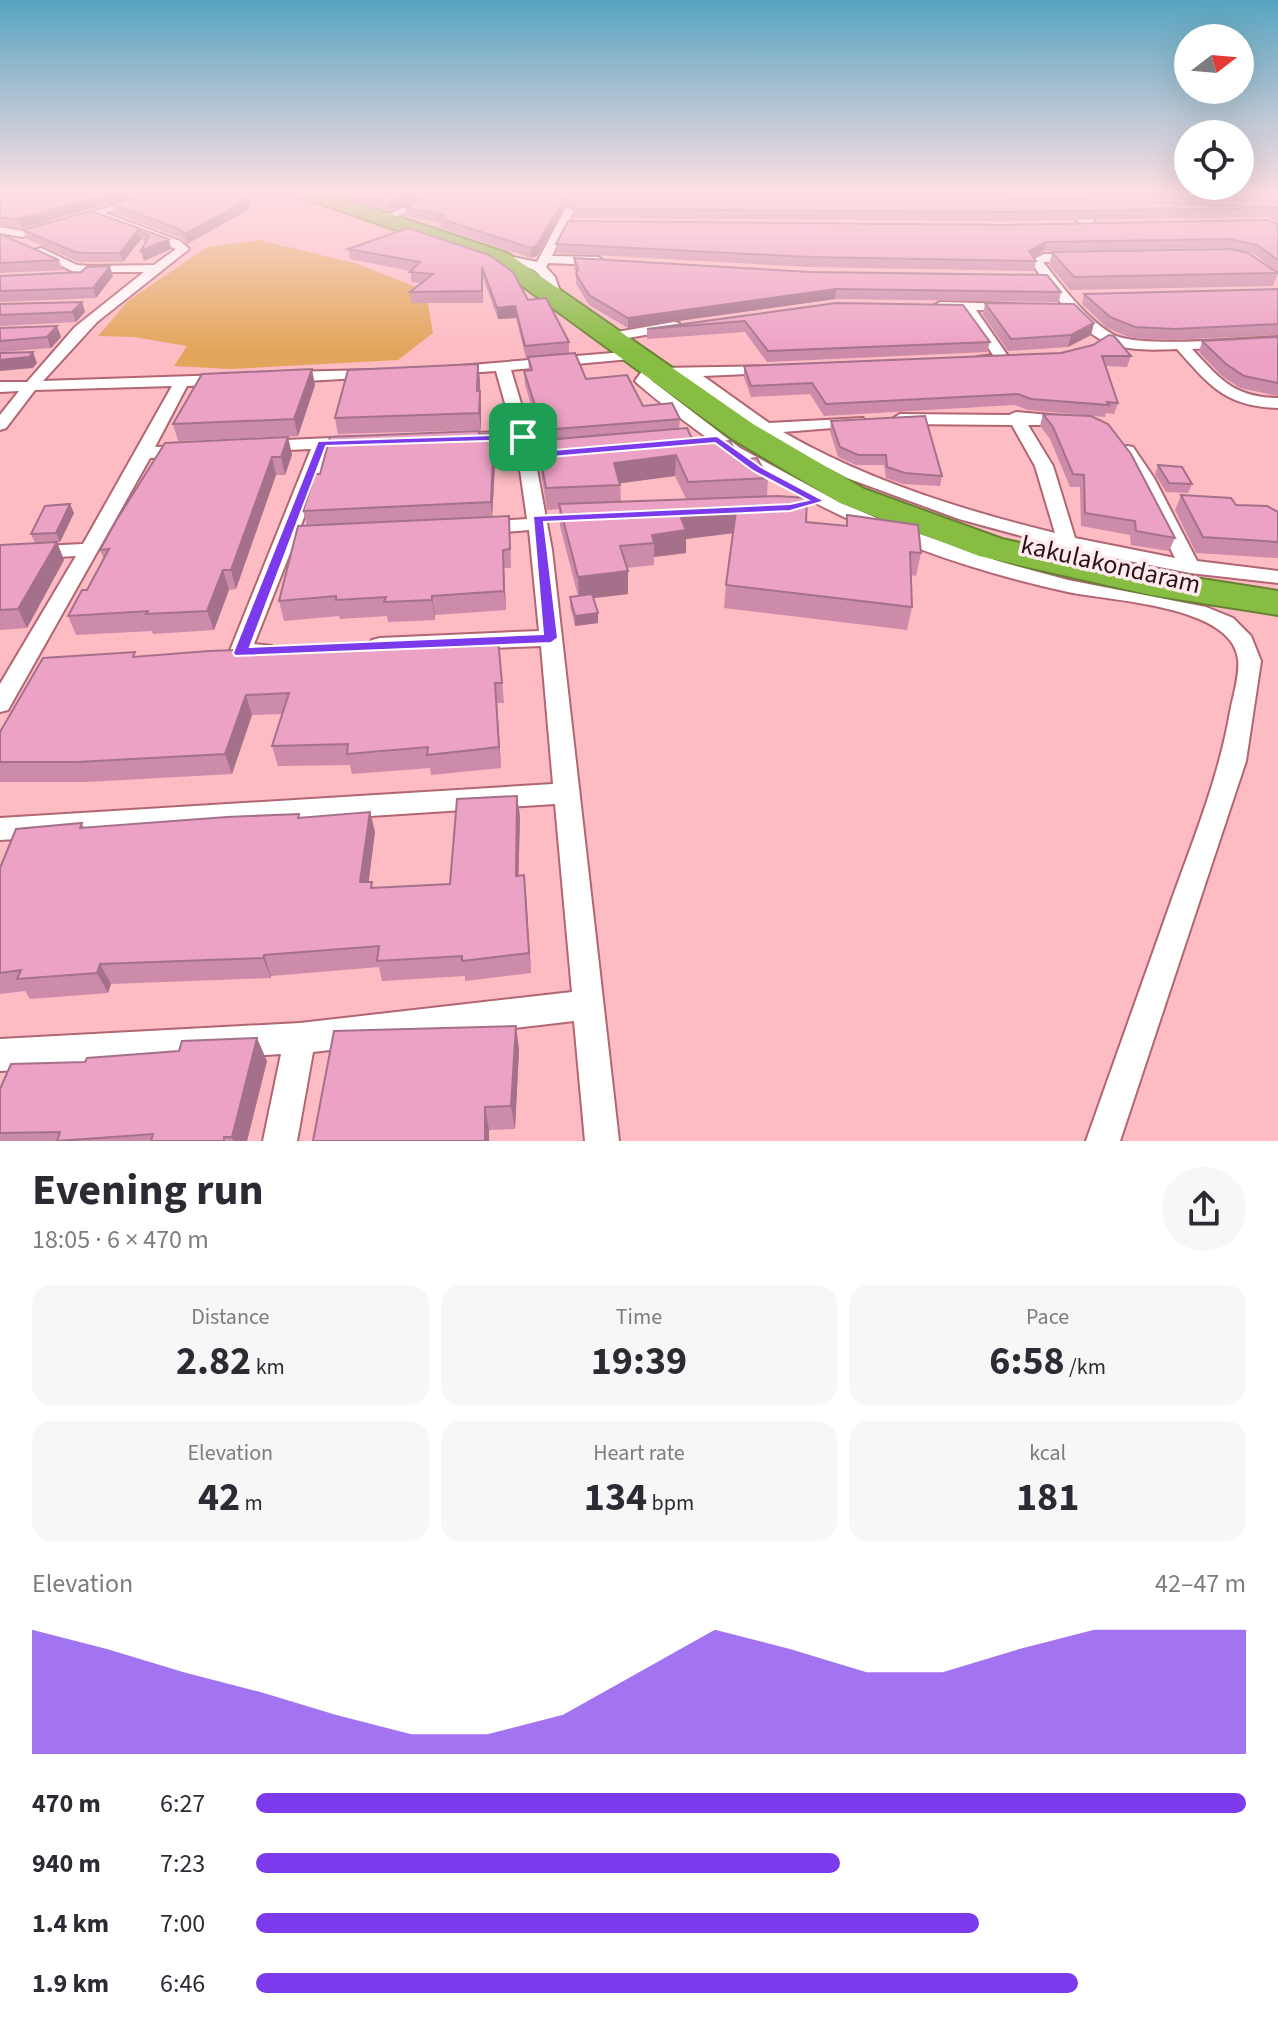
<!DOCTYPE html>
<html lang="en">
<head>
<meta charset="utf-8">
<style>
	:root { --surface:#fff; --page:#f7f7f7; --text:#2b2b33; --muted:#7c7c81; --accent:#7c3aed }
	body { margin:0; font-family:"Source Sans 3",sans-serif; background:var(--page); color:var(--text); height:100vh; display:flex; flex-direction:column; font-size:30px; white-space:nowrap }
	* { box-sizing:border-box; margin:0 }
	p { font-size:26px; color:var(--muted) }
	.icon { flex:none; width:44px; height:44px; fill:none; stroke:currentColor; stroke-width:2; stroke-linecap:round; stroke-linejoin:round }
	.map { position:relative; height:1141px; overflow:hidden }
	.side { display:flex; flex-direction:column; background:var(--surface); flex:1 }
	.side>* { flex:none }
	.needle { width:52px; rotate:74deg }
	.fabs { position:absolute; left:1174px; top:24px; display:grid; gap:16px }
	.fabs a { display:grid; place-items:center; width:80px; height:80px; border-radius:50%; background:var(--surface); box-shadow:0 8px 32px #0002; font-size:40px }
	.pin { position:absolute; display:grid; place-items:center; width:68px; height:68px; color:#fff; margin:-34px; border-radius:16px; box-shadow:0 4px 12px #0006 }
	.round { display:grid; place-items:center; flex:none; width:84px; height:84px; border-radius:42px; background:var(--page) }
	.summary { display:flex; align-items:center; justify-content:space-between; height:136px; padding:0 32px }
	h1 { font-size:44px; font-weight:700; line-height:60px }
	.stats { display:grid; grid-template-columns:repeat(3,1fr); gap:12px; height:136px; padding:8px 32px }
	.stats div { display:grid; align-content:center; border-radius:20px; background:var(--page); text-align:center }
	.stats b { font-size:40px; font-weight:700 }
	.stats small { font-size:22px; font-weight:400 }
	.stats p { font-size:22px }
	.chart { height:224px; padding:16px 32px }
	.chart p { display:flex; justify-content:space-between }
	.chart svg { width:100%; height:144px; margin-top:8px; fill:var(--accent); opacity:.7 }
	ul { padding:0 32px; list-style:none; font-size:26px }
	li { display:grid; grid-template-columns:128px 96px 1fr; align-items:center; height:60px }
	li i { height:20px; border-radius:10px; background:var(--accent) }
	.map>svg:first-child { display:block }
	.green { fill:#e2a55c }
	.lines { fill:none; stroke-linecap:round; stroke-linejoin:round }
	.street-casing { stroke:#b16672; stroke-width:4 }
	.highway-casing { stroke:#688033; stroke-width:4 }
	.street { fill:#fff; fill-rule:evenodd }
	.highway { fill:#87bd42; fill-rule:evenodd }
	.wall { fill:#cb8ba9; fill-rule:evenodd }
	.shaded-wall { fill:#a5718a }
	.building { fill:#eca2c5; stroke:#a5718a; stroke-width:2 }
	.route { fill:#7c3aed; stroke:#fff; stroke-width:2; fill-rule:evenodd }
	.labels { text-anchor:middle; stroke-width:7; stroke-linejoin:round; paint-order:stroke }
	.street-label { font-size:26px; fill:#2d1016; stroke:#fdebed }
</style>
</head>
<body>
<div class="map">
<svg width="1278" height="1141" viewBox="0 0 1278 1141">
	<rect width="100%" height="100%" fill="#fdbbc4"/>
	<!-- green -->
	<path class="green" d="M 259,240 L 358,264 L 426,291 L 433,333 L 398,360 L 231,369 L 174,366 L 187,346 L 134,337 L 98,336 L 128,301 L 207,247 Z"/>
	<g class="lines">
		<!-- street casing -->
		<g class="street-casing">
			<path id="street" d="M 164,191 L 179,191 L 105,213 L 180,241 L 189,249 L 97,322 L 43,381 L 224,375 L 232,380 L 224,385 L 187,386 L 155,447 L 187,446 L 195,451 L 187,456 L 150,458 L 8,710 L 0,712 L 0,684 L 76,556 L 0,560 L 0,548 L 83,544 L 172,386 L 35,390 L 6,428 L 0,430 L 0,415 L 19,391 L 0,392 L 0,382 L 27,382 L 75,327 L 144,272 L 74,272 L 31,251 L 41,248 L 77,265 L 90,266 L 154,265 L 176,249 L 89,213 Z
				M 438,191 L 450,191 L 390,220 L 381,218 Z
				M 570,191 L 580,191 L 573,213 L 552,256 L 598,257 L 604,261 L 598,265 L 548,263 L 546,267 L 555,277 L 562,298 L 555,302 L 548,298 C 540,254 519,274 493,258 L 499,254 L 537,262 L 563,213 Z
				M 1054,191 L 1064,191 L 1110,237 L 1110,241 C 1090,243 1066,206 1054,191 Z
				M 50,223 L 56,226 L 54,228 L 22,237 L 0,233 L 0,227 L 22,231 Z
				M 1044,254 L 1082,254 L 1084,257 L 1078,261 L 1043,262 C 1063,287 1084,317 1112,334 C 1137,349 1244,338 1278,337 L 1278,345 L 1192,349 C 1221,380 1233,397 1278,398 L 1278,408 C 1225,406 1211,387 1177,349 C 1155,350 1129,351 1108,343 C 1076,330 1050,288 1030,261 Z
				M 940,302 L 1017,304 L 1019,307 L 1012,311 L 976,310 L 1010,359 L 1008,362 L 978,363 L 978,357 L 993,355 L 963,310 L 935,309 L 933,306 Z
				M 674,322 L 679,323 L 679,329 L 611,341 L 604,337 L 611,333 Z
				M 636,351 L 641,352 L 641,358 L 511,370 L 531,437 L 552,550 L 619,1141 L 585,1141 L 574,1021 L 313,1052 L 297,1141 L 263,1141 L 281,1054 L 0,1071 L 0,1039 L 300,1023 L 572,992 L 555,804 L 0,840 L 0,818 L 553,784 L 541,646 L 380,652 L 372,650 L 369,645 L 372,640 L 380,638 L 539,631 L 529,530 L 483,534 L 474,528 L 483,522 L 527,519 L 516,442 L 470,443 L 462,438 L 470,433 L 513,432 L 496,371 L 452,374 L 447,373 L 447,367 Z
				M 653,362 L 658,363 L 659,368 L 776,366 L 776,372 L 771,373 L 703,376 L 769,423 L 863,418 L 865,421 L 857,426 L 783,432 C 866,480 961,510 1055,533 L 1035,466 L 1012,425 L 900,424 L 892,419 L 900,414 L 1009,415 L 1016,412 L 1074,417 L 1074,423 L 1068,425 L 1028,425 L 1053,466 L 1075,538 L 1175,558 L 1136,478 L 1119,451 L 1127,446 L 1133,447 L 1154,478 L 1197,561 L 1278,571 L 1278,583 L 1190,573 L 1078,551 L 1069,556 L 1062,554 L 1058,546 L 959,519 L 847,478 L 759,431 L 685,378 L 655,375 L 651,380 L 740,448 L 839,502 L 891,524 L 998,561 L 1068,580 L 1206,607 L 1233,618 L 1251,636 L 1261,661 L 1246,761 L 1120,1141 L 1086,1141 C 1115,1059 1144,978 1173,896 C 1195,835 1219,776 1230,712 C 1233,696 1240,675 1238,659 C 1232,605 1110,601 1068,592 C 907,557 763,491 638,384 L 635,381 L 648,363 Z
				M 372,370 L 379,374 L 377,377 L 288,382 L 280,377 L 288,372 Z
				M 354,437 L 362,442 L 360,446 L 329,448 L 299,531 L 309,537 L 306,541 L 294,543 L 254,644 L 272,646 L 275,651 L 272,656 L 240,660 L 232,658 L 229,653 L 311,449 L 263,451 L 255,446 L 263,441 Z"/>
		</g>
		<!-- highway casing -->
		<g class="highway-casing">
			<path id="highway" d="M 294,191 L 321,191 L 507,253 L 753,424 L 864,489 L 1002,539 L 1151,571 L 1278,591 L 1278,615 L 1151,595 L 979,556 L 840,503 L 731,438 L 491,263 L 296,195 Z"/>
		</g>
		<!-- street -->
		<use href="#street" class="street"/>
		<!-- highway -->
		<use href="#highway" class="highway"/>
	</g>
	<!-- wall -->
	<path class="wall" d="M 155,191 L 22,228 L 0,227 L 0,192 Z
		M 329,191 L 432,191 L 389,211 Z
		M 439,191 L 648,191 L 575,191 L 573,193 L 575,194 L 1278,207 L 1278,222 L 1267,217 L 1003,221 L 574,218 L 574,211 L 565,208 L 537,256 L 531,258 L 439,227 L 439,223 L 406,216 L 405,207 Z
		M 936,191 L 1278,191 L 1278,204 Z
		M 240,197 L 250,209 L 187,244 L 181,238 L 114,213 L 112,204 Z
		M 91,211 L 169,239 L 171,249 L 144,261 L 146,242 L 141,239 L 123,262 L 78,262 L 27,239 L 23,230 Z
		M 1278,224 L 1278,272 L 1254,254 L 1227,248 L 1044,251 L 1033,257 L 1036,261 L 1034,271 L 809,267 L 557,253 L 556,244 L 1005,225 Z
		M 0,234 L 59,260 L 63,270 L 0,273 Z
		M 348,249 L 489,255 L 528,300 L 569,342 L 569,354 L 586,379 L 643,406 L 680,419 L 679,429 L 695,445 L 740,460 L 768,478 L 767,496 L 806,522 L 846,526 L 847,515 L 921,553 L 916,576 L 911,575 L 912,607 L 907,630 L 724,608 L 726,585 L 733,533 L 686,539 L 686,553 L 654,557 L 654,565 L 627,568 L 628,594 L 593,598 L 598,613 L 598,623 L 575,626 L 570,606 L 570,597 L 578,596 L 560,526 L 559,509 L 547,510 L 541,472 L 539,451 L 546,451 L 546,445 L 544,445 L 525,385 L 524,371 L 529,370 L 528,357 L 526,358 L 516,318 L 498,319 L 483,278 L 483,303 L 412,303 L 410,292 L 421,283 L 411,282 L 411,271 L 350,259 ZM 675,476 L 686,499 L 621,502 L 620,483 Z
		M 1052,252 L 1278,273 L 1273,286 L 1070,290 L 1049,265 Z
		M 574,258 L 1061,292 L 1059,302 L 835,299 L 628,328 L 589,305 L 576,284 L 576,273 L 574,268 Z
		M 0,276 L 113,276 L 96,298 L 0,302 Z
		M 1278,289 L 1278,335 L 1171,340 L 1131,338 L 1107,328 L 1082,304 L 1084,294 Z
		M 82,302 L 85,312 L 76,322 L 0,326 L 0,304 Z
		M 836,303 L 990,342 L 987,352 L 767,362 L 745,332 L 647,339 L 647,329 Z
		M 985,303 L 1094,323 L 1091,335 L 1068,347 L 1008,351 L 983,315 Z
		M 0,328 L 61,337 L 51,348 L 0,352 Z
		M 1278,337 L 1278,396 L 1240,388 L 1222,376 L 1199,352 L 1202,341 Z
		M 1061,353 L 1131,356 L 1127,367 L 1105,366 L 1118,403 L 1114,414 L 1106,413 L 1105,417 L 1028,410 L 1015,405 L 824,416 L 810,394 L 751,397 L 744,377 L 744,366 Z
		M 480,380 L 481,430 L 338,434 L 335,418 Z
		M 315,385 L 298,436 L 178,441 L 173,424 Z
		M 1043,414 L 1175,538 L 1169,551 L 1131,545 L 1130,535 L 1081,526 L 1080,487 L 1070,487 L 1050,439 L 1040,426 Z
		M 831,421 L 942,476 L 940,486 L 903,484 L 886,478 L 884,465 L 856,465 L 838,457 L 830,431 Z
		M 494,433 L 496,449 L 492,517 L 509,516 L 510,535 L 511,568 L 504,568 L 506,610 L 435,615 L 435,620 L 388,622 L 387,616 L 340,619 L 339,616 L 284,621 L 279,601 L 307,526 L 303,511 L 320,474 L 479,434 Z
		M 288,437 L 292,455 L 285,475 L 276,475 L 236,589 L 229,590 L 214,630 L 153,634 L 152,631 L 76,635 L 68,616 L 87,590 L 104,559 L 100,550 Z
		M 1158,465 L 1192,484 L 1188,493 L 1166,492 L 1155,474 Z
		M 1181,495 L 1278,512 L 1278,558 L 1196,553 L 1175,510 Z
		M 74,513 L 60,542 L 57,542 L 64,560 L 27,628 L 0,630 L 0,545 L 35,543 L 31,534 Z
		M 498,639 L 504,703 L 497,703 L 501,768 L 431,775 L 430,768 L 352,774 L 350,765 L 278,766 L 272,746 L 282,714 L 252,715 L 232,774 L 86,782 L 0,782 L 0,732 L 137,657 L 429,647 Z
		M 370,812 L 375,832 L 368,882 L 374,888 L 450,884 L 520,816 L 518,876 L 526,895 L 531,973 L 465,981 L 465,976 L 382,981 L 379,967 L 271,976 L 271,978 L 111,984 L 108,993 L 30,999 L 25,991 L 0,994 L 0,868 L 82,823 L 84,828 L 299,814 L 300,818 Z
		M 516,1026 L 519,1050 L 515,1129 L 489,1130 L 489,1141 L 313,1141 Z
		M 267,1061 L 247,1141 L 0,1141 L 0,1089 Z"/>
	<!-- shaded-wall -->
	<path class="shaded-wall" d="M 121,191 L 155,191 L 22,228 L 18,219 Z
		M 238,191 L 242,191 L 238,205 L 236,196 Z
		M 412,191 L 432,191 L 389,211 L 388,202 Z
		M 564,199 L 565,208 L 537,256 L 531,258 L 531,248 Z
		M 248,200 L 250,209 L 187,244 L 185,234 Z
		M 138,230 L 141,239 L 123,262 L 120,253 Z
		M 169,239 L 171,249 L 144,261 L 141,251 Z
		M 1046,242 L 1044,251 L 1027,260 L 1029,251 Z
		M 110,266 L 113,276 L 96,298 L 93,288 Z
		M 482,267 L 483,278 L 483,303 L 482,291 Z
		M 836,289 L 835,299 L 628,328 L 628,318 Z
		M 82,302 L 85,312 L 76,322 L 72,312 Z
		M 515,306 L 516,318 L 498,319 L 497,308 Z
		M 1094,323 L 1091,335 L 1068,347 L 1071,335 Z
		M 57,326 L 61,337 L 51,348 L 47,337 Z
		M 33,352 L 37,363 L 33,368 L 0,371 L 0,360 Z
		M 478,364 L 480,380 L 479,407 L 477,391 Z
		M 312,369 L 315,385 L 298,436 L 294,419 Z
		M 480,391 L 481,407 L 481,430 L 479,413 Z
		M 494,433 L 496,449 L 492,518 L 491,502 Z
		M 288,437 L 292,455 L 285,475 L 281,457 Z
		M 676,455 L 675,476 L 615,484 L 614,463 Z
		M 272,457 L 276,475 L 236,589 L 231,570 Z
		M 70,504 L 74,513 L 60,542 L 56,533 Z
		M 736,511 L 734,533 L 686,539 L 686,553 L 654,557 L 654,543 L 652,535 L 681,518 Z
		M 57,542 L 64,560 L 27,628 L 18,609 Z
		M 503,550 L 504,568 L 506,610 L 504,591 Z
		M 223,570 L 229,590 L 214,630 L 207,611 Z
		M 628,571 L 628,594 L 579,600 L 578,577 Z
		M 432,596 L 435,615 L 435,620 L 432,600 Z
		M 598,613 L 598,623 L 575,626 L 575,616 Z
		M 495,683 L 497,703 L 501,768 L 499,747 Z
		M 246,695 L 252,715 L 232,774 L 225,754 Z
		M 517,796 L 520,816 L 518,896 L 516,876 Z
		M 370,812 L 375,832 L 366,903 L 360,882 Z
		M 524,875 L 526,895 L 531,973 L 529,953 Z
		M 264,955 L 271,976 L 271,978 L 263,958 Z
		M 100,964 L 111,984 L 108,993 L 97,973 Z
		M 516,1026 L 519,1050 L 515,1129 L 511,1106 Z
		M 257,1038 L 267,1061 L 247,1141 L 233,1141 L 232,1137 Z
		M 485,1107 L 489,1130 L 489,1141 L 485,1141 Z"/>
	<!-- building -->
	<path class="building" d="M 5,191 L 121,191 L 18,219 L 0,218 L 0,192 Z
		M 159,191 L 238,191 L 236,196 L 248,200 L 185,234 L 179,229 L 112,204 Z
		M 354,191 L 412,191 L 388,202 Z
		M 439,191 L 569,191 L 575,194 L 897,192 L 1278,207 L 1278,211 L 1270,208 L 1005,212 L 574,209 L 575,203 L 564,199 L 536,246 L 531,248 L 438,218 L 445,216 L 405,207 Z
		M 1160,191 L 1278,191 L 1278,195 Z
		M 91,211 L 169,239 L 141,251 L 149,236 L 138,230 L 120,253 L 87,253 L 75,252 L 23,230 Z
		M 1267,220 L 1278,224 L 1278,260 L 1257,245 L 1230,239 L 1046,242 L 1029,251 L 1036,261 L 810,257 L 556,244 L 568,221 L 1005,225 Z
		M 408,228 L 489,255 L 513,272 L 528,300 L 546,298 L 569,342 L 525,346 L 515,306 L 497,308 L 482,267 L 482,291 L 410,292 L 433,274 L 410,272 L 420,262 L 348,249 Z
		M 0,234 L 59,260 L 0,263 Z
		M 1231,249 L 1248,253 L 1278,273 L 1074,277 L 1052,252 Z
		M 574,258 L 810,272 L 1047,275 L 1061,292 L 836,289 L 628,318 L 589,295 L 576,274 L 578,269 Z
		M 110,266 L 93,288 L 0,291 L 0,276 L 81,272 L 87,267 Z
		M 1278,289 L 1278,324 L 1175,329 L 1135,327 L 1110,317 L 1084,294 Z
		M 82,302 L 72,312 L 0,315 L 0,304 Z
		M 836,303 L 963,305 L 990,342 L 768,351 L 745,321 L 647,329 Z
		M 985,303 L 1074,304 L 1094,323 L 1071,335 L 1011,339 Z
		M 57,326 L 47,337 L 0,341 L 0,328 Z
		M 1109,335 L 1114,336 L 1131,356 L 1102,356 L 1118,403 L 1107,402 L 1109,405 L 1031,399 L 1018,394 L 826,404 L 812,383 L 751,386 L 744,366 L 1061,353 L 1093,345 Z
		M 1278,337 L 1278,383 L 1244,376 L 1226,364 L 1202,341 Z
		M 33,352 L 29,357 L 0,360 L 0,353 Z
		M 575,353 L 586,379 L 627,375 L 643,406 L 672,403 L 680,419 L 543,430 L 524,371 L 532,370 L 528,357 Z
		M 478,364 L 477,391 L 480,391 L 479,413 L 335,418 L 348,370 Z
		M 312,369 L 294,419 L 173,424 L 202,374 Z
		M 1043,414 L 1091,416 L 1108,424 L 1131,454 L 1175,538 L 1136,531 L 1135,521 L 1085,513 L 1084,475 L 1073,474 L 1053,427 Z
		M 925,416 L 942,476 L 905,473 L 887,467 L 886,455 L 858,455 L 840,447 L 831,421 Z
		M 687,428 L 695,445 L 730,441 L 740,460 L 757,458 L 768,478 L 688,482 L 676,455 L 614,463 L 620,485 L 546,488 L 539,451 L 549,450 L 546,440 Z
		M 479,431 L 479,434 L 494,433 L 491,502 L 303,511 L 315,474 L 320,474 L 330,437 Z
		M 288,437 L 281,457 L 272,457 L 231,570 L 223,570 L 207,611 L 146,614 L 148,611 L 68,616 L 82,590 L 87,590 L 109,549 L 100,550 L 116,521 L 165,443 Z
		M 1158,465 L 1182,467 L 1192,484 L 1169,483 Z
		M 1181,495 L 1231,498 L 1236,505 L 1267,506 L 1278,512 L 1278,542 L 1203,537 Z
		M 778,496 L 807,498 L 806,522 L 847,526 L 847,515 L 918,525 L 921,553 L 910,552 L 912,607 L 726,585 L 736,511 L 681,518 L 686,530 L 652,535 L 654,543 L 620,546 L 628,571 L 578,577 L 559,504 Z
		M 70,504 L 56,533 L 31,534 L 45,506 Z
		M 509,516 L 510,549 L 503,550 L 504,591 L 432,596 L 432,600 L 384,602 L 386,597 L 336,600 L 336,596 L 279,601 L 298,526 Z
		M 57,542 L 18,609 L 0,610 L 0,545 Z
		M 592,594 L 598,613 L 575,616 L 570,597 Z
		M 498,639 L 502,683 L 495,683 L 499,747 L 427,755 L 428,747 L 347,754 L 348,744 L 272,746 L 289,693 L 246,695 L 225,754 L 77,762 L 0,762 L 0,732 L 43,658 L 135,652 L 133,657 L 209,651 L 428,643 L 428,647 Z
		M 517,796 L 516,876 L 524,875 L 529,953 L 462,961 L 462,956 L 377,961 L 379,946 L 264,955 L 263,958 L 100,964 L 97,973 L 17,979 L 21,970 L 0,973 L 0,868 L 16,829 L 82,823 L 80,828 L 227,817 L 299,814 L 298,818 L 370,812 L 360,882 L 372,882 L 371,888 L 450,884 L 457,799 Z
		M 516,1026 L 511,1106 L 485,1107 L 485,1141 L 313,1141 L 334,1031 Z
		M 257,1038 L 232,1137 L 224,1137 L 224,1141 L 151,1141 L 153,1134 L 57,1141 L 60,1132 L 0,1133 L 0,1089 L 11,1064 L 85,1062 L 87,1058 L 179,1051 L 182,1041 Z"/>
	<!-- sky -->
	<linearGradient id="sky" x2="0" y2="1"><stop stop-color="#57a4c0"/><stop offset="0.55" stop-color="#fee0e4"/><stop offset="1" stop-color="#fee0e4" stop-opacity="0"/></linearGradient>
	<rect width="1278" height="350" fill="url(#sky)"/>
	<!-- route -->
	<path class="route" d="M 523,434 L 529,437 L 531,452 L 717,436 L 761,467 L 825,501 L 790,511 L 544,522 L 558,638 L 551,643 L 235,656 L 233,653 L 318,441 ZM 519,440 L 521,455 L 527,459 L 715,443 L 753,471 L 808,500 L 790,504 L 533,516 L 543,634 L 250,647 L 326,446 Z"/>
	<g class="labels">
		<!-- street labels -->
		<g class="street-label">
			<text transform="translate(1111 564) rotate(13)" y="9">kakulakondaram</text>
		</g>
	</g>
</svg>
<div class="fabs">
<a><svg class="needle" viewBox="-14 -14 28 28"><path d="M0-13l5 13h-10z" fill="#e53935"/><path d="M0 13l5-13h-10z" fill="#7c7c81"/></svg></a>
<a><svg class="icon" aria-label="locate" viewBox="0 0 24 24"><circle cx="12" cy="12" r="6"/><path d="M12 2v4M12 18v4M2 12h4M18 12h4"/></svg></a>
</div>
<div class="pin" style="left:523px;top:437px;background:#1e9e55"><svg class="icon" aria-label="arrive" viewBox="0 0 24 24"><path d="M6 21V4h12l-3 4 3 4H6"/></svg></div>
</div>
<section class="side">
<div class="summary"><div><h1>Evening run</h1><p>18:05 · 6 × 470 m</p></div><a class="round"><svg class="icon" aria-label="share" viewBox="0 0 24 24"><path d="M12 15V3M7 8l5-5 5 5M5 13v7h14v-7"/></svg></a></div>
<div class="stats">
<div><p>Distance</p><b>2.82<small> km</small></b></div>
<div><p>Time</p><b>19:39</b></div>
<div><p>Pace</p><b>6:58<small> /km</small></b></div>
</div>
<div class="stats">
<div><p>Elevation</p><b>42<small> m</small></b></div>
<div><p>Heart rate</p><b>134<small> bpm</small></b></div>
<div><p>kcal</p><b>181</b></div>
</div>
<div class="chart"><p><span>Elevation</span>42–47 m</p>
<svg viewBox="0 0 160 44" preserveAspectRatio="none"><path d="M0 44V6L10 12L20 19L30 25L40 32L50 38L60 38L70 32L80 19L90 6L100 12L110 19L120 19L130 12L140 6L150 6L160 6V44z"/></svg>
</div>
<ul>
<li><b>470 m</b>6:27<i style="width:100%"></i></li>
<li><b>940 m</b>7:23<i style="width:59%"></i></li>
<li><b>1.4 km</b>7:00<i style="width:73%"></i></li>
<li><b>1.9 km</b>6:46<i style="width:83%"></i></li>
</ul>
</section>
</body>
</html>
